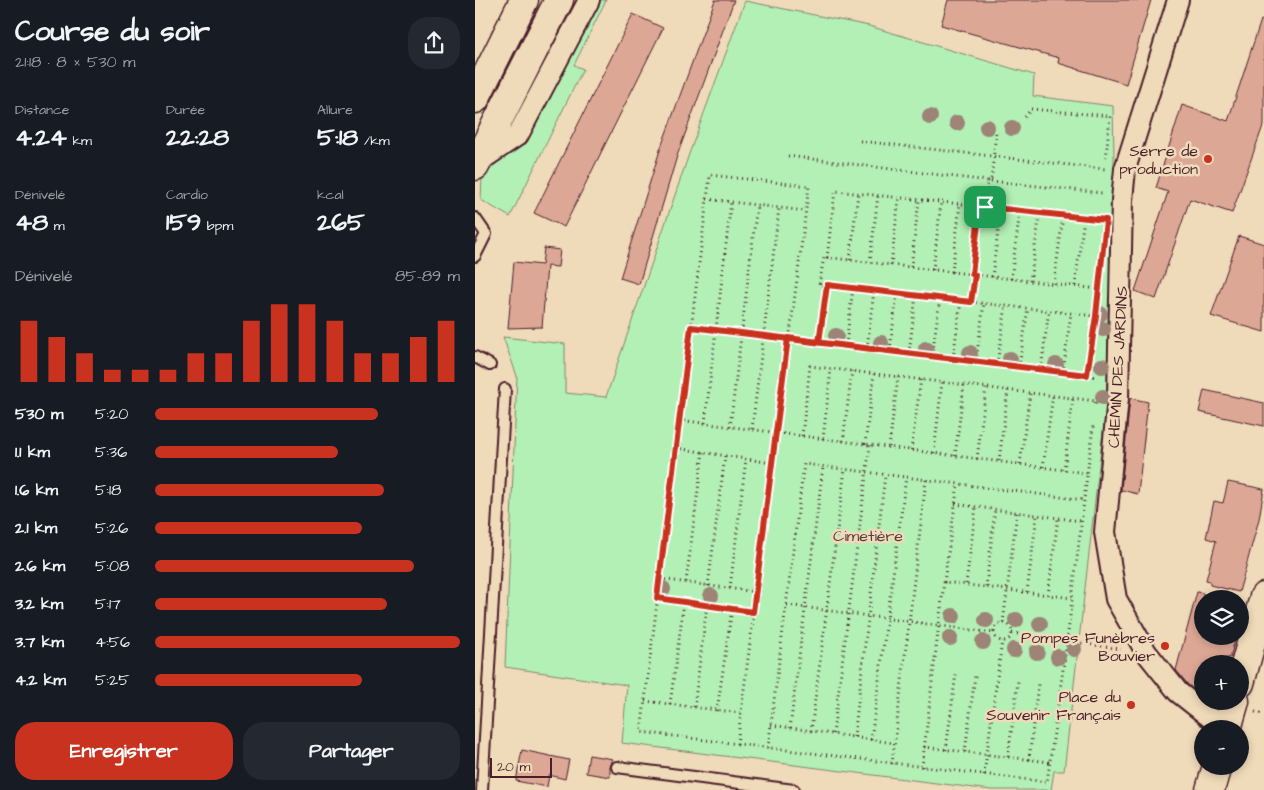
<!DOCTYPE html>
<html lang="fr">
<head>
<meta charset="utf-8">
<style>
	:root { --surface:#171b24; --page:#242831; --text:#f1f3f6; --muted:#9ea1a6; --accent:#c8321e }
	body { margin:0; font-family:"Architects Daughter",sans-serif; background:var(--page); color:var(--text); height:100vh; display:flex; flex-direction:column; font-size:19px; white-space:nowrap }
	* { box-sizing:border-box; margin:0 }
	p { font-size:16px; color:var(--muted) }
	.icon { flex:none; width:28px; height:28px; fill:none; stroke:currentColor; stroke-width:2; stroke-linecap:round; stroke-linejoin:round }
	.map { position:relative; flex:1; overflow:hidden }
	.panel { display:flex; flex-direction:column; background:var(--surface); width:475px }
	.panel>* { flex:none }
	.buttons { position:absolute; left:719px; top:590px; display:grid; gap:10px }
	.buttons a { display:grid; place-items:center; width:55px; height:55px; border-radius:50%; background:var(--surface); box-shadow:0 2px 8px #0003; font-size:25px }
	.scale { position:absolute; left:15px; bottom:12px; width:62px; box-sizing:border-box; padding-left:5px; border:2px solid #4a1f2b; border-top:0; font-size:14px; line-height:18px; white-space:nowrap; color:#4a1f2b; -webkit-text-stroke:4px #efdab9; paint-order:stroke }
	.pin { position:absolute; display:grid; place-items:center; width:42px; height:42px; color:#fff; margin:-21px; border-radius:10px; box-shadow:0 2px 8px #0006 }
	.round { display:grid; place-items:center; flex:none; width:52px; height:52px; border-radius:20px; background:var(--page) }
	.headline { display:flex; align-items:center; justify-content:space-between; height:85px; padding:0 15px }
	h1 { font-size:28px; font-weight:700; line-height:38px }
	.metrics { display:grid; grid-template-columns:repeat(3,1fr); gap:8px; height:85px; padding:5px 15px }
	.metrics div { display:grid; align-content:center }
	.metrics b { font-size:25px; font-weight:700 }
	.metrics small { font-size:14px; font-weight:400 }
	.metrics p { font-size:14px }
	.chart { height:140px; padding:10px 15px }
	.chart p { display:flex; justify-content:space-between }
	.chart svg { width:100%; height:90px; margin-top:5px; stroke:var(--accent); stroke-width:6 }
	.action { display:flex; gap:10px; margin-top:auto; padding:10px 15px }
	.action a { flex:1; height:58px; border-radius:20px; background:var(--accent); color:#fff; font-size:20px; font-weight:700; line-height:58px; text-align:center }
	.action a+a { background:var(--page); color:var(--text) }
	ul { padding:0 15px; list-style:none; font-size:16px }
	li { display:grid; grid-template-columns:80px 60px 1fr; align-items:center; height:38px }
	li i { height:12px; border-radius:6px; background:var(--accent) }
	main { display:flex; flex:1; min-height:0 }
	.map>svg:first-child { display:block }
	.green { fill:#b3f0b5; stroke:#7e8870 }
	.building { fill:#dda795; stroke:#4a1f2b }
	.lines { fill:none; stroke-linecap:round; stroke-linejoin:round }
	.service-casing { stroke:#4a1f2b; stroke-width:14 }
	.minor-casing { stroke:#4a1f2b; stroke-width:24 }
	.secondary-casing { stroke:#4a1f2b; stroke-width:31 }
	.primary-casing { stroke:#4a1f2b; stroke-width:31 }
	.path { stroke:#4a1f2b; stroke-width:3; stroke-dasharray:1 4; stroke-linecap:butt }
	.service { stroke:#efdab9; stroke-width:10 }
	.minor { stroke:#efdab9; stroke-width:20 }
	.secondary { stroke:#efdab9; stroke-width:28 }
	.primary { stroke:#efdab9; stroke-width:28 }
	.tree { fill:#9d8476 }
	.route-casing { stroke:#fff; stroke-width:10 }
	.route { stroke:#c8321e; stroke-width:6 }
	.poi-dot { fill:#c8321e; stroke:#efdab9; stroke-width:2 }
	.labels { text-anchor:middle; stroke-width:5; stroke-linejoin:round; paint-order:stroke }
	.poi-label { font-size:16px; fill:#4a1f2b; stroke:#efdab9; text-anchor:end }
	.street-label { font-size:16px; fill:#4a1f2b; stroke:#efdab9 }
	.park-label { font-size:16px; fill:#5a3e40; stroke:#efdab9 }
</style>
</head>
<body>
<main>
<section class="panel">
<div class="headline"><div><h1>Course du soir</h1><p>21:18 · 8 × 530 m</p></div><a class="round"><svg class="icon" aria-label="share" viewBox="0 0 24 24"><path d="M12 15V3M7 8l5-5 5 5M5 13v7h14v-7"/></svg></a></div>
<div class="metrics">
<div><p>Distance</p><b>4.24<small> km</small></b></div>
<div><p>Durée</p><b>22:28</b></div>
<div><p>Allure</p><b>5:18<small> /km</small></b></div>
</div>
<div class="metrics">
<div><p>Dénivelé</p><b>48<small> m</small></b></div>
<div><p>Cardio</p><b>159<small> bpm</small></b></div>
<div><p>kcal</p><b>265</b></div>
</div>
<div class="chart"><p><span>Dénivelé</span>85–89 m</p>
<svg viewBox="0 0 160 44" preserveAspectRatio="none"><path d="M5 44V14M15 44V22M25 44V30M35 44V38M45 44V38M55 44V38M65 44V30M75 44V30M85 44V14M95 44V6M105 44V6M115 44V14M125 44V30M135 44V30M145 44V22M155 44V14"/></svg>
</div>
<ul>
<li><b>530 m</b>5:20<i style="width:73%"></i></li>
<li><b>1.1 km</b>5:36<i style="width:60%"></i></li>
<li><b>1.6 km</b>5:18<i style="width:75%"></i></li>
<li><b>2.1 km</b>5:26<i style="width:68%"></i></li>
<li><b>2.6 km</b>5:08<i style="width:85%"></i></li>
<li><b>3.2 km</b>5:17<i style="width:76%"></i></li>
<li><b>3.7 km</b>4:56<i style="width:100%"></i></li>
<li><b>4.2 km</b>5:25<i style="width:68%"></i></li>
</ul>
<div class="action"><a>Enregistrer</a><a>Partager</a></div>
</section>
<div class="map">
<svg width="789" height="790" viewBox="0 0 789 790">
	<rect width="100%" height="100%" fill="#efdab9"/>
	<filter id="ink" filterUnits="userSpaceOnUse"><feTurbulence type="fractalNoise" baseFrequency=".02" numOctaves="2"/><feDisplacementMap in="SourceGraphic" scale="10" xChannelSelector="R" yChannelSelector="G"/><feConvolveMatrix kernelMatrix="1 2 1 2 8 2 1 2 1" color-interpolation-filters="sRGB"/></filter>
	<g filter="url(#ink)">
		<!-- green -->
		<path class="green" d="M 122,0 L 131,0 L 99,65 L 108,69 L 35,217 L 6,200 L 7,178 L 22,162 L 45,147 Z
			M 270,1 L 394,26 L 559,75 L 558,96 L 638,106 L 639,158 L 631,405 L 589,771 L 579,771 L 576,790 L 516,790 L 147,743 L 152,685 L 30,667 L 42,376 L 28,337 L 90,344 L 90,393 L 131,397 L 213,157 Z
			M 43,32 L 51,41 L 12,117 L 5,111 Z"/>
		<!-- building -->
		<path class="building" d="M 240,0 L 259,0 L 202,156 L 164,284 L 145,278 L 185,150 Z
			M 473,0 L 676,0 L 651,84 L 583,63 L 584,58 L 466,25 Z
			M 158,14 L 188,28 L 89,227 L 59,213 Z
			M 786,20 L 789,21 L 789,123 L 757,213 L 715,199 L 681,299 L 660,291 L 693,192 L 681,188 L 707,105 L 753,121 Z
			M 764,236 L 789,244 L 789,332 L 736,316 Z
			M 69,248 L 85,250 L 83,267 L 72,266 L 67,327 L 33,328 L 39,262 L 67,265 Z
			M 729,390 L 789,403 L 789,426 L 724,412 Z
			M 655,398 L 673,402 L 663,494 L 646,490 Z
			M 753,482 L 789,489 L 784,519 L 764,592 L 735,585 L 735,581 L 731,580 L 741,541 L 731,538 L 739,501 L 748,503 Z
			M 722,592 L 728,593 L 728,636 L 761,636 L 755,658 L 752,657 L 750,664 L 728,664 L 728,696 L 714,686 L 701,670 Z
			M 47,750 L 94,760 L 90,779 L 74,775 L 72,787 L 41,781 Z
			M 114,755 L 138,759 L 135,766 L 135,777 L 111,773 Z"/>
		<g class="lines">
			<!-- service casing -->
			<g class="service-casing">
				<path id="service" d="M 0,218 L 11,234 L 0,256
					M 0,357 L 15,365
					M 142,767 L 319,790
					M 7,790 L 30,389"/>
			</g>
			<!-- minor casing -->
			<g class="minor-casing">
				<path id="minor" d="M 703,0 L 650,169 L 647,200 L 643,398 L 630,532 L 641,599 L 671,652 L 703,692 L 750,729
					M 3,162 L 43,135 L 114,0"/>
			</g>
			<!-- secondary casing -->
			<g class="secondary-casing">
				<path id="secondary" d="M 765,683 L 789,597
					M 752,729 L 760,701
					M 735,790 L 742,766"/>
			</g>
			<!-- primary casing -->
			<g class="primary-casing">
				<path id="primary" d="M 0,99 L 49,0
					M 0,166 L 84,0"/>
			</g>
			<!-- path -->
			<path class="path" d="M 550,117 L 556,109 L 635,116 L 631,157
				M 385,141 L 630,169
				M 313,156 L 513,181
				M 516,181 L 627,193
				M 232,199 L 330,211
				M 510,207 L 626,220
				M 352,258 L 360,191 L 505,206
				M 375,260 L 383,193
				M 395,262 L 403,195
				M 416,265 L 424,198
				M 436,267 L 444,200
				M 458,270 L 466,202
				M 477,272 L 485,204
				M 497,274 L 505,206 L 510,207 L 513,181 L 516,181 L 521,132
				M 517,277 L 526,209
				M 536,279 L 545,211
				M 555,281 L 565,213
				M 579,284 L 588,216
				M 600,286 L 609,218
				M 496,302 L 500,275
				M 621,316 L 344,285 L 349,257 L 623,289 L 623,291
				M 216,327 L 623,377
				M 344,342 L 352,285
				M 371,345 L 378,288
				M 392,348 L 399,291
				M 415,350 L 422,294
				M 434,353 L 441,295
				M 457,356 L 465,298
				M 478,358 L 486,301
				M 501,361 L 509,303
				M 522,364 L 531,306
				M 544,367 L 553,308
				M 566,369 L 574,310
				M 588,372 L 596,313
				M 612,375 L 623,297
				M 204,420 L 612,473
				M 230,423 L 256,202
				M 255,427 L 282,205
				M 277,429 L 304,208
				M 327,436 L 335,366 L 621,401 L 620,404
				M 348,439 L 356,369
				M 368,441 L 377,371
				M 390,444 L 399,374
				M 414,447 L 423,377
				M 201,448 L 297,463
				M 436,450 L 446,379
				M 459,453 L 467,382
				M 480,456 L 489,385
				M 502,459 L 511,388
				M 524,461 L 533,390
				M 545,464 L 555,393
				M 568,467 L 578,395
				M 589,470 L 598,398
				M 480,504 L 606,521
				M 185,579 L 281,592
				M 211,582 L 228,452
				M 469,582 L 483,484
				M 491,584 L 501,507
				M 233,586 L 250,456
				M 511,587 L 520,509
				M 255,588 L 271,459
				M 552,592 L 562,515
				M 573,595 L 583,518
				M 182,598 L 278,612
				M 312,605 L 519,633
				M 528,623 L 542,512
				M519 632a9 9 0 1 1 18 0a9 9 0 1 1-18 0Z
				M 537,633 L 646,649
				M 170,701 L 266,713
				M 195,704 L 209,602
				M 219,707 L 232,605
				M 242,711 L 257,608
				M 780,712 L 789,714
				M 296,725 L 419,743
				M 315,728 L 348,467
				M 336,731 L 370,469
				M 358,734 L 395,445
				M 379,737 L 410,475
				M 396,740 L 431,477
				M 262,744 L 334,186 L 235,175 L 166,732 L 572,782 L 592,641 L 618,426
				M 449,747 L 575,762
				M 293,748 L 329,464 L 609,500
				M 471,750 L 481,673
				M 490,752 L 500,676
				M 533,757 L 543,681
				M 554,760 L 563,684
				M 417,764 L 451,480
				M 447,767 L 469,582 L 597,598
				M 509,775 L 527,641"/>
			<!-- service -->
			<use href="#service" class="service"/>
			<!-- minor -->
			<use href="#minor" class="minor"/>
			<!-- secondary -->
			<use href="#secondary" class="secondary"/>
			<!-- primary -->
			<use href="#primary" class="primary"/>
		</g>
		<!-- trees -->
		<g class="tree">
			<circle cx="455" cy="117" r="8"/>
			<circle cx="482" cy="123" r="8"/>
			<circle cx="512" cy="127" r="8"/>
			<circle cx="537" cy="128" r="8"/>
			<circle cx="625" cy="314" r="8"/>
			<circle cx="628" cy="329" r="8"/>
			<circle cx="361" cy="336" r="8"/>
			<circle cx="406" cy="343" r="8"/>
			<circle cx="451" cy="349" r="8"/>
			<circle cx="495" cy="353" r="8"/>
			<circle cx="535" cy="359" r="8"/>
			<circle cx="581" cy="365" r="8"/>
			<circle cx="627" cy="366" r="8"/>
			<circle cx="628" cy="397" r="8"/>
			<circle cx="188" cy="589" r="8"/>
			<circle cx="236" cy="596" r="8"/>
			<circle cx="478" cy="616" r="8"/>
			<circle cx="511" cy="620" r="8"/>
			<circle cx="541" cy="620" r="8"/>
			<circle cx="565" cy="624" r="8"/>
			<circle cx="475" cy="638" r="8"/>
			<circle cx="508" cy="642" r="8"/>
			<circle cx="599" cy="649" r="8"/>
			<circle cx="539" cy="650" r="8"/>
			<circle cx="562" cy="652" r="8"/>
			<circle cx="583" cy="657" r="8"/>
		</g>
	</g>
	<g class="lines" filter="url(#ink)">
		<!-- route casing -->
		<g class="route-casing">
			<path id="route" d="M 510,207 L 505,206 L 497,274 L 500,275 L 496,302 L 352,285 L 344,342 L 313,338 L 278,612 L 182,598 L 216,327 C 348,342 480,358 612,375 L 621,316 L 631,220 L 510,207"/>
		</g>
		<!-- route -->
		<use href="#route" class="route"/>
	</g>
	<!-- markers -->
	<g class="poi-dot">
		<circle cx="733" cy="159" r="5"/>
		<circle cx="690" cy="646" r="5"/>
		<circle cx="656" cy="705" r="5"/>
	</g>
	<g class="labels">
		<!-- poi labels -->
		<g class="poi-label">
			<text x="723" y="156">Serre de<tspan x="723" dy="18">production</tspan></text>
			<text x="680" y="643">Pompes Funèbres<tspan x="680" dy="18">Bouvier</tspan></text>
			<text x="646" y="702">Place du<tspan x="646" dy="18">Souvenir Français</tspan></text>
		</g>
		<!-- street labels -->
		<g class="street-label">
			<text transform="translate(642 367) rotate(-87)" y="6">CHEMIN DES JARDINS</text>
		</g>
		<!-- park labels -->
		<g class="park-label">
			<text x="393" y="541">Cimetière</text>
		</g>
	</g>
</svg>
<div class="buttons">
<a><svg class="icon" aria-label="layers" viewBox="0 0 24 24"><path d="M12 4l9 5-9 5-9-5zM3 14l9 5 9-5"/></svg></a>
<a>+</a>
<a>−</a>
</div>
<div class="scale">20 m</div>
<div class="pin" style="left:510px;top:207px;background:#1e9e55"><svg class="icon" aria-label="arrive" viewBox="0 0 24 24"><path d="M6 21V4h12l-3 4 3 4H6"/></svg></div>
</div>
</main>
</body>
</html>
